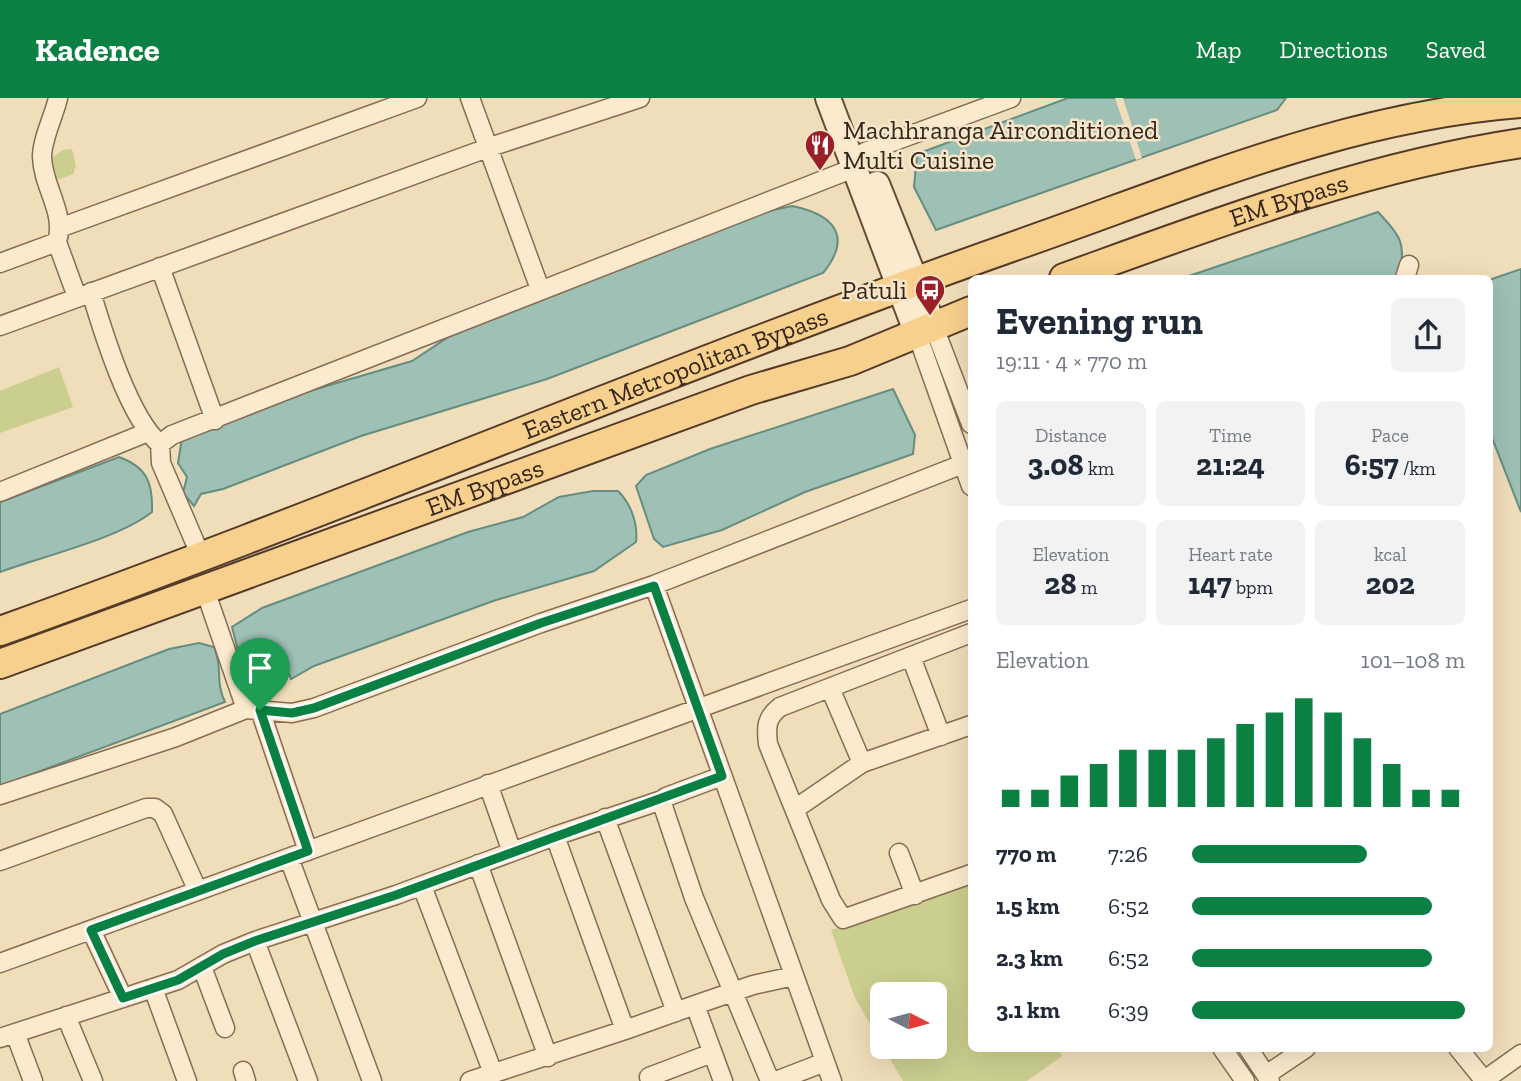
<!DOCTYPE html>
<html lang="en">
<head>
<meta charset="utf-8">
<style>
	:root { --surface:#fff; --page:#f2f2f3; --text:#1f2937; --muted:#747a83; --accent:#0b8043 }
	body { margin:0; font-family:"Zilla Slab",serif; background:var(--page); color:var(--text); height:100vh; display:flex; flex-direction:column; font-size:26px; white-space:nowrap }
	* { box-sizing:border-box; margin:0 }
	p { font-size:23px; color:var(--muted) }
	.icon { flex:none; width:38px; height:38px; fill:none; stroke:currentColor; stroke-width:2; stroke-linecap:round; stroke-linejoin:round }
	.map { position:relative; flex:1; overflow:hidden }
	.side { position:absolute; left:968px; top:177px; width:525px; height:777px; display:flex; flex-direction:column; background:var(--surface); border-radius:10px; box-shadow:0 7px 28px #0002 }
	.side>* { flex:none }
	.needle { width:46px; rotate:96deg }
	.tools { position:absolute; left:870px; top:884px; display:grid; gap:14px }
	.tools a { display:grid; place-items:center; width:77px; height:77px; border-radius:10px; background:var(--surface); box-shadow:0 7px 28px #0002; font-size:35px }
	.pin { position:absolute; display:grid; place-items:center; width:60px; height:60px; color:#fff; margin:-72px -30px; border-radius:50% 50% 50% 0; rotate:-45deg; box-shadow:0 0 7px #0007 }
	.pin .icon { rotate:45deg }
	.round { display:grid; place-items:center; flex:none; width:74px; height:74px; border-radius:10px; background:var(--page) }
	.overview { display:flex; align-items:center; justify-content:space-between; height:119px; padding:0 28px }
	h1 { font-size:38px; font-weight:700; line-height:52px }
	.figures { display:grid; grid-template-columns:repeat(3,1fr); gap:10px; height:119px; padding:7px 28px }
	.figures div { display:grid; align-content:center; border-radius:10px; background:var(--page); text-align:center }
	.figures b { font-size:30px; font-weight:700 }
	.figures small { font-size:19px; font-weight:400 }
	.figures p { font-size:19px }
	.chart { height:196px; padding:14px 28px }
	.chart p { display:flex; justify-content:space-between }
	.chart svg { width:100%; height:126px; margin-top:7px; stroke:var(--accent); stroke-width:6 }
	ul { padding:0 28px; list-style:none; font-size:23px }
	li { display:grid; grid-template-columns:112px 84px 1fr; align-items:center; height:52px }
	li i { height:18px; border-radius:9px; background:var(--accent) }
	header { display:flex; align-items:center; gap:42px; box-sizing:border-box; height:98px; padding:0 35px; background:var(--accent); color:#fff }
	header strong { font-size:33px }
	nav { display:flex; gap:38px; margin-inline-start:auto; font-size:24px }
	.map>svg:first-child { display:block }
	.green { fill:#cace8e }
	.water { fill:#9fc0b4; stroke:#668d81; stroke-width:2 }
	.pier { fill:#f0ddba }
	.lines { fill:none; stroke-linecap:round; stroke-linejoin:round }
	.minor-casing { stroke:#876c53; stroke-width:21 }
	.secondary-casing { stroke:#694d37; stroke-width:28 }
	.primary-casing { stroke:#543a29; stroke-width:32 }
	.minor { stroke:#fbeacd; stroke-width:18 }
	.secondary { stroke:#fbeacd; stroke-width:24 }
	.primary { stroke:#f7d08d; stroke-width:28 }
	.route-casing { stroke:#fff; stroke-width:14 }
	.route { stroke:#0b8043; stroke-width:9 }
	.labels { text-anchor:middle; stroke-width:5; stroke-linejoin:round; paint-order:stroke }
	.poi-label { font-size:26px; fill:#35251a; stroke:#f7e7ca; text-anchor:start }
	.street-label { font-size:26px; fill:#35251a; stroke:#f7e7ca }
</style>
</head>
<body>
<header>
<strong>Kadence</strong>
<nav><a>Map</a><a>Directions</a><a>Saved</a></nav>
</header>
<div class="map">
<svg width="1521" height="983" viewBox="0 0 1521 983">
	<rect width="100%" height="100%" fill="#f0ddba"/>
	<!-- green -->
	<path class="green" d="M 72,51 L 76,68 L 73,76 L 52,84 L 45,64 L 63,52 Z
		M 59,269 L 73,309 L 0,335 L 0,293 Z
		M 971,783 L 971,950 L 1057,950 L 1062,958 L 1027,983 L 903,983 L 883,949 L 934,948 L 934,896 L 882,896 L 882,947 L 855,900 L 831,832 Z"/>
	<!-- water -->
	<path class="water" d="M 1068,0 L 1286,0 L 1277,12 L 936,132 L 914,89 L 917,56 Z
		M 792,108 C 832,116 854,137 823,175 L 547,281 L 361,338 L 223,391 L 201,396 L 194,408 L 183,395 L 187,379 L 178,365 L 182,340 L 272,304 L 412,263 L 453,236 L 760,115 Z
		M 1378,114 C 1402,140 1406,145 1399,180 L 1183,180 Z
		M 1521,171 L 1521,414 L 1489,332 L 1489,182 Z
		M 893,291 L 915,337 L 913,356 L 805,394 L 722,432 L 663,449 L 654,441 L 636,388 L 646,377 L 710,351 Z
		M 119,359 C 147,369 153,385 152,414 C 118,441 43,458 0,474 L 0,404 Z
		M 593,393 L 618,393 C 631,406 638,425 636,444 L 594,473 L 496,502 L 314,568 L 291,581 L 285,566 L 265,570 L 250,583 L 244,576 L 232,529 L 262,510 L 468,434 L 523,419 L 559,399 Z
		M 199,545 L 214,549 C 224,574 214,580 225,604 L 0,688 L 0,616 L 169,551 Z"/>
	<!-- pier -->
	<path class="pier" d="M 1115,0 L 1123,0 L 1142,60 L 1136,62 Z"/>
	<g class="lines">
		<!-- minor casing -->
		<g class="minor-casing">
			<path id="minor" d="M 470,0 L 540,191
				M 865,54 L 1011,0
				M 62,129 L 417,0
				M 57,144 L 77,199
				M 0,165 L 57,144 C 66,114 43,90 42,59 C 42,41 54,18 58,0
				M 160,169 L 215,322
				M 1405,180 L 1409,167
				M 91,194 C 103,234 129,320 160,346
				M 0,228 L 493,48 L 640,0
				M 934,229 L 971,326
				M 917,236 L 971,388
				M 0,394 L 148,334
				M 202,461 L 161,365 L 160,346 L 172,337 L 854,70
				M 654,487 L 832,983
				M 971,535 L 780,609 C 766,620 766,629 768,646 L 831,802 L 843,821 L 971,776
				M 911,559 L 941,638
				M 830,590 L 862,665
				M 246,611 L 292,615 L 314,610 L 541,525 L 654,487 L 963,366
				M 260,612 L 308,753
				M 722,678 L 666,699 L 662,702 L 663,708 L 694,800 L 770,983
				M 488,686 L 512,754 L 555,738 L 625,932 L 695,907 L 723,983
				M 0,697 L 176,639 L 246,611 L 205,492
				M 795,711 L 862,665 L 971,627
				M 605,720 L 676,914
				M 555,738 L 662,702
				M 899,755 L 915,797
				M 289,760 L 372,983
				M 0,763 L 146,710 L 155,710 L 163,716 L 197,791
				M 478,766 L 548,959
				M 422,788 L 493,975
				M 91,832 L 123,900
				M 255,843 L 308,983
				M 0,865 L 971,511
				M 202,869 L 225,930
				M 153,890 L 187,983
				M 695,907 L 753,887 L 794,878
				M 66,918 L 93,983
				M 15,935 L 33,983
				M 0,940 L 178,882 L 223,856 L 255,843 L 396,797 L 512,754
				M 1222,950 L 1245,983
				M 1248,950 L 1270,983
				M 1458,950 L 1484,982
				M 243,973 L 246,983
				M 1266,977 L 1306,950
				M 649,979 L 712,955
				M 470,983 L 625,932
				M 776,983 L 825,964
				M 1483,983 L 1521,956"/>
		</g>
		<!-- secondary casing -->
		<g class="secondary-casing">
			<path id="secondary" d="M 828,0 L 917,236
				M 877,86 L 934,229"/>
		</g>
		<!-- primary casing -->
		<g class="primary-casing">
			<g id="primary">
				<path id="s1" d="M 1064,180 C 1214,126 1363,69 1521,45"/>
				<path id="s2" d="M 0,533 C 344,410 679,266 1023,145 C 1186,88 1347,18 1521,5"/>
				<path id="s3" d="M 0,566 L 751,292 L 850,263 L 971,213"/>
			</g>
		</g>
		<!-- minor -->
		<use href="#minor" class="minor"/>
		<!-- secondary -->
		<use href="#secondary" class="secondary"/>
		<!-- primary -->
		<use href="#primary" class="primary"/>
	</g>
	<g class="lines">
		<!-- route casing -->
		<g class="route-casing">
			<path id="route" d="M 654,488 L 722,678 L 396,797 L 255,843 L 223,856 L 178,882 L 123,900 L 91,832 L 308,753 L 260,612 L 292,615 L 314,610 L 541,525 Z"/>
		</g>
		<!-- route -->
		<use href="#route" class="route"/>
	</g>
	<!-- icons -->
	<defs>
		<g id="restaurant-pin" transform="scale(1.575)"><path d="M0 17L-7.5 6A9.5 9.5 0 1 1 7.5 6Z" fill="#9a2028" stroke="#f7e7ca"/><path d="M-5-6h1v4h1v-4h1v4h1v-4h1v5L-1.5 .5V6h-2V.5L-5-1ZM5-6V6H3V1.5H1.5Q1.5-4 5-6Z" fill="#fff"/></g>
		<g id="bus-pin" transform="scale(1.575)"><path d="M0 17L-7.5 6A9.5 9.5 0 1 1 7.5 6Z" fill="#9a2028" stroke="#f7e7ca"/><path d="M-5-6H5V4H4V6H2V4H-2V6H-4V4H-5ZM-3.5-4V0h7V-4ZM-3.5 1.2v1.5H-2V1.2ZM2 1.2v1.5H3.5V1.2Z" fill="#fff"/></g>
	</defs>
	<g fill-rule="evenodd">
		<use href="#restaurant-pin" x="820" y="47"/>
		<use href="#bus-pin" x="930" y="192"/>
	</g>
	<g class="labels">
		<!-- poi labels -->
		<g class="poi-label">
			<text x="843" y="41">Machhranga Airconditioned<tspan x="843" dy="30">Multi Cuisine</tspan></text>
			<text x="907" y="201" text-anchor="end">Patuli</text>
		</g>
		<!-- street labels -->
		<g class="street-label">
			<text dy="9" stroke="none"><textPath href="#s1" startOffset="238">EM Bypass</textPath></text>
			<text dy="9" stroke="none"><textPath href="#s2" startOffset="723">Eastern Metropolitan Bypass</textPath></text>
			<text dy="9" stroke="none"><textPath href="#s3" startOffset="516">EM Bypass</textPath></text>
		</g>
	</g>
</svg>
<div class="tools">
<a><svg class="needle" viewBox="-14 -14 28 28"><path d="M0-13l5 13h-10z" fill="#e53935"/><path d="M0 13l5-13h-10z" fill="#747a83"/></svg></a>
</div>
<div class="pin" style="left:260px;top:612px;background:#1e9e55"><svg class="icon" aria-label="arrive" viewBox="0 0 24 24"><path d="M6 21V4h12l-3 4 3 4H6"/></svg></div>
<section class="side">
<div class="overview"><div><h1>Evening run</h1><p>19:11 · 4 × 770 m</p></div><a class="round"><svg class="icon" aria-label="share" viewBox="0 0 24 24"><path d="M12 15V3M7 8l5-5 5 5M5 13v7h14v-7"/></svg></a></div>
<div class="figures">
<div><p>Distance</p><b>3.08<small> km</small></b></div>
<div><p>Time</p><b>21:24</b></div>
<div><p>Pace</p><b>6:57<small> /km</small></b></div>
</div>
<div class="figures">
<div><p>Elevation</p><b>28<small> m</small></b></div>
<div><p>Heart rate</p><b>147<small> bpm</small></b></div>
<div><p>kcal</p><b>202</b></div>
</div>
<div class="chart"><p><span>Elevation</span>101–108 m</p>
<svg viewBox="0 0 160 44" preserveAspectRatio="none"><path d="M5 44V38M15 44V38M25 44V33M35 44V29M45 44V24M55 44V24M65 44V24M75 44V20M85 44V15M95 44V11M105 44V6M115 44V11M125 44V20M135 44V29M145 44V38M155 44V38"/></svg>
</div>
<ul>
<li><b>770 m</b>7:26<i style="width:64%"></i></li>
<li><b>1.5 km</b>6:52<i style="width:88%"></i></li>
<li><b>2.3 km</b>6:52<i style="width:88%"></i></li>
<li><b>3.1 km</b>6:39<i style="width:100%"></i></li>
</ul>
</section>
</div>
</body>
</html>
